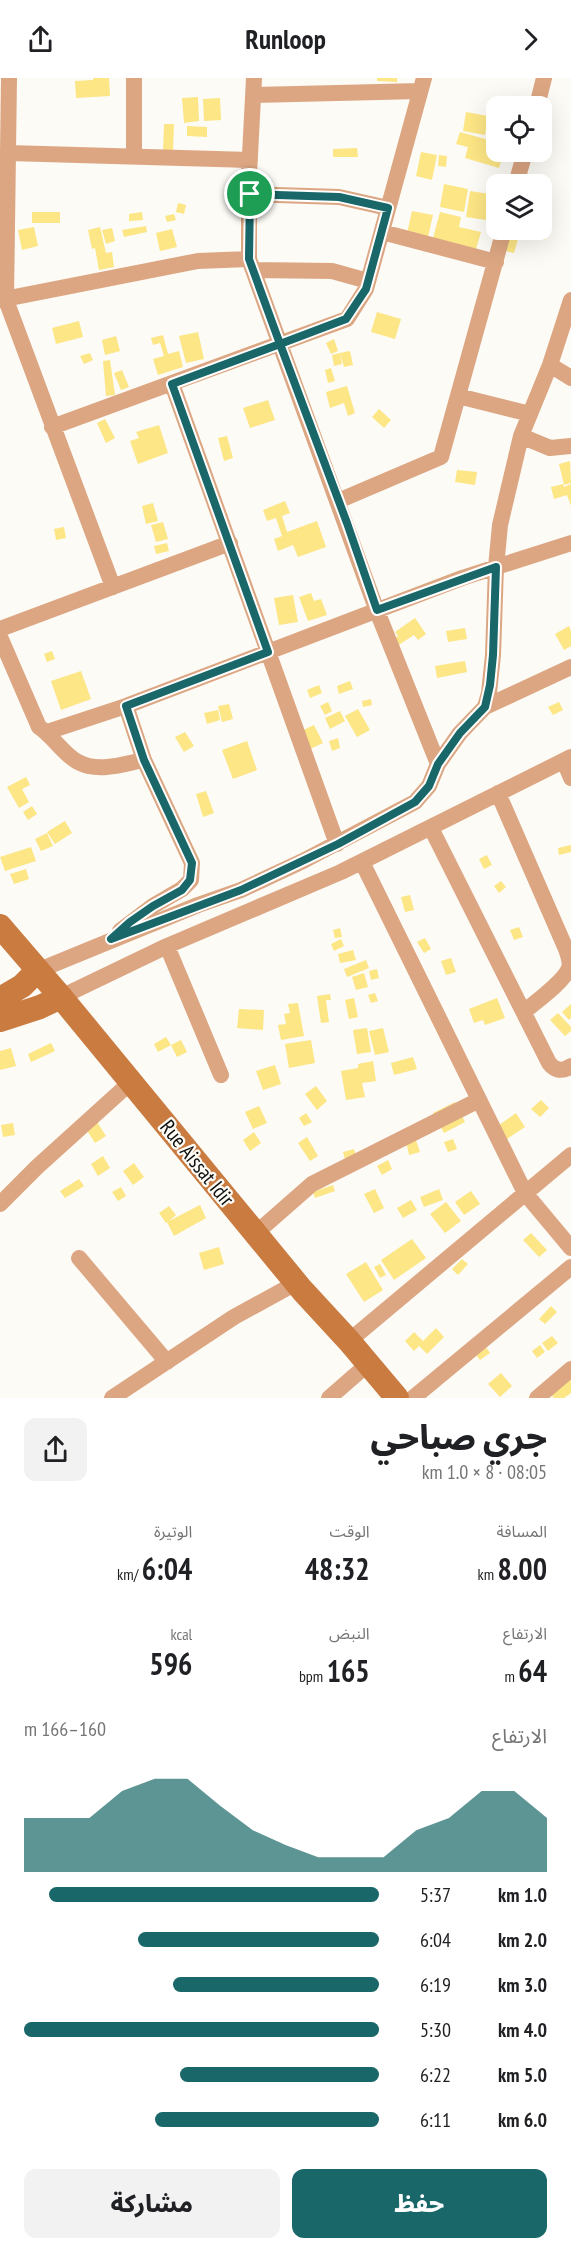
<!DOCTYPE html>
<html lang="ar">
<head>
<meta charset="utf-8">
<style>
	:root { --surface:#fff; --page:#f2f2f2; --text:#202124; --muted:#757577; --accent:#196768 }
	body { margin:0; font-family:"PT Sans Narrow","Noto Sans Arabic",sans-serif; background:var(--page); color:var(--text); direction:rtl; height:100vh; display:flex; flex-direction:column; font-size:22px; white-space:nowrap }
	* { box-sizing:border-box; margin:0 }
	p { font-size:20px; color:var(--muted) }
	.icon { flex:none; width:33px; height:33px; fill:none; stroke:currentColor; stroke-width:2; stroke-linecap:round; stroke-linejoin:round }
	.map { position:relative; height:1320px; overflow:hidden; direction:ltr }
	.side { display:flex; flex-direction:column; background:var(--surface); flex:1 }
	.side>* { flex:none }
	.buttons { position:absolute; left:486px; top:18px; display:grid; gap:12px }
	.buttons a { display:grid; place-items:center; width:66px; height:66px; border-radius:12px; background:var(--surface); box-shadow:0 6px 24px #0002; font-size:30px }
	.pin { position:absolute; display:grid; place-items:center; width:51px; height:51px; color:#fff; margin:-26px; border:3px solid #fff; border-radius:50%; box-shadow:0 2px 6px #0007 }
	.round { display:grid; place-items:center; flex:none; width:63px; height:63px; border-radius:12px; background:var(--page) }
	.head { display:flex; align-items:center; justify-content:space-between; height:102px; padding:0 24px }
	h1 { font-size:33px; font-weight:800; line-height:45px }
	.metrics { display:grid; grid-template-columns:repeat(3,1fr); gap:9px; height:102px; padding:6px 24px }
	.metrics div { display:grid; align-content:center }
	.metrics b { font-size:30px; font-weight:800 }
	.metrics small { font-size:16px; font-weight:400 }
	.metrics p { font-size:16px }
	.chart { height:168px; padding:12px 24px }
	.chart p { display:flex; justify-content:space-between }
	.chart svg { width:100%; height:108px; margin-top:6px; fill:var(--accent); opacity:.7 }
	.button { display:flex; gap:12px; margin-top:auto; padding:12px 24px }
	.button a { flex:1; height:69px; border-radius:12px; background:var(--accent); color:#fff; font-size:24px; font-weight:800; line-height:69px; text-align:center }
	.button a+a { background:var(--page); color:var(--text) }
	ul { padding:0 24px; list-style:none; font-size:20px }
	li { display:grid; grid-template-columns:96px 72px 1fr; align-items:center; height:45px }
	li i { height:15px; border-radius:8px; background:var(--accent) }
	header { display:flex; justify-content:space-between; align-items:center; height:78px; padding:0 24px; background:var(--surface); font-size:27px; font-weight:800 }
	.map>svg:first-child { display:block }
	.building { fill:#fce685 }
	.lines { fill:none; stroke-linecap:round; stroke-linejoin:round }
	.street { stroke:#dca682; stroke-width:16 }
	.secondary { stroke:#c97b40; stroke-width:24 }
	.route-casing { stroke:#fff; stroke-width:12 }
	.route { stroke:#196768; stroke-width:8 }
	.labels { text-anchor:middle; stroke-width:4.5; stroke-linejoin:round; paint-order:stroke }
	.street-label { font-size:21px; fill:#0f0f0d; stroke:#fdfbf6 }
</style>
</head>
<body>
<header><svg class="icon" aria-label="forward" viewBox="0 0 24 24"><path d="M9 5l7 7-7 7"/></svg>Runloop<svg class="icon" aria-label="share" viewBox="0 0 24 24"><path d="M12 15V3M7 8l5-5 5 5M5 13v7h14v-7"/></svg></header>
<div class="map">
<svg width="571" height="1320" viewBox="0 0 571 1320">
	<rect width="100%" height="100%" fill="#fdfbf6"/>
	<!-- building -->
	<path class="building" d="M 93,0 L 109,0 L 110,18 L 76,20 L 75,3 L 93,2 Z
		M 377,0 L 397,0 L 397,4 L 377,3 Z
		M 198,19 L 199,43 L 184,45 L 182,20 Z
		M 220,20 L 221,42 L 204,43 L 203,21 Z
		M 466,34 L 488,38 L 485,57 L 463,53 Z
		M 164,46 L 174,46 L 173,73 L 163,73 Z
		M 187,48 L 207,49 L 207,59 L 187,58 Z
		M 460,54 L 496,64 L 496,74 L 504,74 L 499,90 L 465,80 L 468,69 L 456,66 Z
		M 357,70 L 358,79 L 333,79 L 333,71 Z
		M 421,74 L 437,77 L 432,102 L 416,98 Z
		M 439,77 L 447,78 L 446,89 L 438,88 Z
		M 444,106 L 468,111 L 464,134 L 440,129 Z
		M 470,113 L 490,116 L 486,142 L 466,139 Z
		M 178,125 L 186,127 L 184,136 L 176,134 Z
		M 412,133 L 433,137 L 428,159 L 407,155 Z
		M 32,134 L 60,134 L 60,145 L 32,145 Z
		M 142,134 L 143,142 L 129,143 L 129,136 Z
		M 440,134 L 461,139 L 459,149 L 481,154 L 476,171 L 433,160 Z
		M 174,136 L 176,142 L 167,144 L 165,138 Z
		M 542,142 L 550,144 L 545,162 L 527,157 L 529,152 L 542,152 Z
		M 146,148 L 147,154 L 124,159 L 122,152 Z
		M 34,149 L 38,168 L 22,172 L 18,152 Z
		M 100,149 L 106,175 L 112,174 L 114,189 L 99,192 L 95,170 L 92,171 L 88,152 Z
		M 112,150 L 115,163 L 106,166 L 102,152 Z
		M 172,151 L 177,169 L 160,173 L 156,155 Z
		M 503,157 L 518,161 L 514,175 L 499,171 Z
		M 377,234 L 401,241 L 395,261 L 371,254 Z
		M 79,243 L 83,259 L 56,266 L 52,250 Z
		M 198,254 L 204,281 L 186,285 L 179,258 Z
		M 163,257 L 168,276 L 179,273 L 183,289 L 158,297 L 153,281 L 164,278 L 160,265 L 153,267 L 151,260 Z
		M 116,258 L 120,273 L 105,277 L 102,262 Z
		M 334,261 L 338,273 L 331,276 L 326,265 Z
		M 350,273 L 353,287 L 344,289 L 340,275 Z
		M 90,275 L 93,282 L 84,286 L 80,278 Z
		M 340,275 L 342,286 L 334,288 L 332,277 Z
		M 110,282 L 115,317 L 106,318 L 103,283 Z
		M 331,290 L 335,303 L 328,305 L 325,292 Z
		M 122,292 L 129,309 L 121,312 L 114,295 Z
		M 347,308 L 355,335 L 348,338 L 344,325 L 330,330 L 326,314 Z
		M 268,322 L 275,342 L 250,350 L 243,330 Z
		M 379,331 L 391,342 L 384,350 L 372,339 Z
		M 105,341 L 115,360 L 106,365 L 97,345 Z
		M 159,347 L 168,375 L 138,386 L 130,363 L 139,360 L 136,354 Z
		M 227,358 L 233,380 L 224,383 L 218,360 Z
		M 570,383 L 571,405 L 564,407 L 559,386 Z
		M 457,392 L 477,394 L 475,407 L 455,404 Z
		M 563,406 L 564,409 L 571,406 L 571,428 L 567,417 L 554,421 L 551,409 Z
		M 285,423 L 290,435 L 282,438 L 287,454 L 317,443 L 326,469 L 298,479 L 293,467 L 278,473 L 274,461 L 282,458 L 276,440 L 267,443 L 263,432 Z
		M 153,425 L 158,443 L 146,446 L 142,428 Z
		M 163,444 L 168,461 L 156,464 L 151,447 Z
		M 64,449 L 66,460 L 56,462 L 54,451 Z
		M 167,465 L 169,473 L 156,476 L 154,468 Z
		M 311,515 L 314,523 L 321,521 L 327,537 L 308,543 L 299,519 Z
		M 293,517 L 298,544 L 279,547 L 274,520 Z
		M 415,540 L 426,556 L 418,562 L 414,557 L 394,570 L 390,564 L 398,558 L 395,554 Z
		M 569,548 L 571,553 L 571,568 L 564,572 L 555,556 Z
		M 465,550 L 467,561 L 448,564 L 446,553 Z
		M 52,573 L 55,581 L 47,584 L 44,576 Z
		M 465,583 L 467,594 L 437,600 L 435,588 Z
		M 81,593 L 91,621 L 61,632 L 51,603 Z
		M 350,603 L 353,611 L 339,616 L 337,608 Z
		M 319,607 L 322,615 L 310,620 L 307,612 Z
		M 371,621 L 372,627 L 363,629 L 362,623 Z
		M 328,624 L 332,633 L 325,637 L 320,628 Z
		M 559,624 L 563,632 L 553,637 L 548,629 Z
		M 229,626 L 233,641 L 222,644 L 218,628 Z
		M 358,631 L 370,652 L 357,659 L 345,638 Z
		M 218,632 L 220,642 L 207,646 L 204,635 Z
		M 340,633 L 345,643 L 330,651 L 325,640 Z
		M 314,647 L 323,665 L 310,671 L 301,653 Z
		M 185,654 L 194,668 L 184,674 L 175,659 Z
		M 338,660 L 340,670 L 332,673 L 329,663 Z
		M 247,663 L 257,692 L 233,701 L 222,672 Z
		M 26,699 L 30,707 L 22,711 L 29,724 L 19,730 L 7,709 Z
		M 206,713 L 214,735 L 203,739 L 196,716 Z
		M 32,728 L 37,736 L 28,742 L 23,734 Z
		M 65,743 L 72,755 L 55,766 L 47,754 Z
		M 47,755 L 53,768 L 41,773 L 35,761 Z
		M 571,767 L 571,774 L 559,777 L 558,770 Z
		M 31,769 L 36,783 L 5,793 L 0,779 Z
		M 487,777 L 492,787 L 484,791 L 479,781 Z
		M 26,791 L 29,801 L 14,806 L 10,796 Z
		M 501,803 L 506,809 L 499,815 L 494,808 Z
		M 410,817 L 414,832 L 405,834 L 401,819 Z
		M 519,849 L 523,859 L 514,862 L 510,852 Z
		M 340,850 L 342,859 L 335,860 L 333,852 Z
		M 425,860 L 431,871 L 424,875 L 417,864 Z
		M 341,861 L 344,868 L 334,873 L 331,866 Z
		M 353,872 L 356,882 L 340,885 L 338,876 Z
		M 451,880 L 456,894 L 446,897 L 441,883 Z
		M 366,882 L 369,890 L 347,899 L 344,891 Z
		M 377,891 L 379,900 L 371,902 L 369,893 Z
		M 364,895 L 368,909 L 356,912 L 352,899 Z
		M 375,915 L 378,923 L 371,925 L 368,917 Z
		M 330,916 L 331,922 L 326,922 L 329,944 L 321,945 L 317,918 Z
		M 354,920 L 358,939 L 349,941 L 345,922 Z
		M 497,920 L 505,940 L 485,947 L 483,942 L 474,945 L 469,931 Z
		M 298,925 L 304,958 L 281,962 L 278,947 L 286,946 L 284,936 L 290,935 L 288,926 Z
		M 571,926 L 571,940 L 569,942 L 562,934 Z
		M 239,931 L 264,932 L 263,952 L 237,950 Z
		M 558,935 L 571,949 L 571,953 L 565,958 L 550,942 Z
		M 367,950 L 371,974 L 357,976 L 353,952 Z
		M 383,950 L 389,974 L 375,977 L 369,953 Z
		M 166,959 L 171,967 L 158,974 L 154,966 Z
		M 181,962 L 187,974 L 177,979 L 171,967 Z
		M 311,962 L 315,985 L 289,990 L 285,966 Z
		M 51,965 L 55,973 L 31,984 L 28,976 Z
		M 11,970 L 16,988 L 0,992 L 0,973 Z
		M 413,979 L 417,991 L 394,997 L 391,985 Z
		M 373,983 L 376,1003 L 362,1005 L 365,1019 L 346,1022 L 341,993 L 358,990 L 358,986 Z
		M 275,987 L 281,1006 L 263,1012 L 256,993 Z
		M 316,1008 L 327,1023 L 317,1032 L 305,1016 Z
		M 541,1022 L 549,1030 L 540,1039 L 531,1031 Z
		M 455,1024 L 465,1044 L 444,1055 L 433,1035 Z
		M 259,1028 L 267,1045 L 253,1051 L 245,1034 Z
		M 306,1035 L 312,1044 L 304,1048 L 299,1040 Z
		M 516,1035 L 525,1049 L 504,1063 L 495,1050 Z
		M 97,1044 L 106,1058 L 95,1065 L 86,1051 Z
		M 13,1045 L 15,1057 L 3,1059 L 1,1047 Z
		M 412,1051 L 420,1074 L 409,1077 L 404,1053 Z
		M 254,1054 L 261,1065 L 250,1073 L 243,1062 Z
		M 307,1059 L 318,1078 L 310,1083 L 298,1065 Z
		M 453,1061 L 457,1071 L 448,1074 L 444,1064 Z
		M 354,1071 L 359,1089 L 348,1092 L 343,1074 Z
		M 103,1078 L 110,1090 L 98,1098 L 91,1086 Z
		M 388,1082 L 392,1091 L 382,1097 L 377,1088 Z
		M 134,1085 L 144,1099 L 133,1107 L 123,1093 Z
		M 79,1101 L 84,1108 L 65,1120 L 60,1113 Z
		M 333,1107 L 335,1113 L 315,1120 L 313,1114 Z
		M 121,1109 L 126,1118 L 118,1123 L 112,1114 Z
		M 375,1111 L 384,1130 L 374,1135 L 364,1116 Z
		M 439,1111 L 443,1122 L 424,1129 L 420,1119 Z
		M 471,1113 L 480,1126 L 464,1137 L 455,1124 Z
		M 411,1122 L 417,1132 L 403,1140 L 397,1130 Z
		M 446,1124 L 461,1143 L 445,1155 L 430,1136 Z
		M 200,1127 L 206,1140 L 174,1158 L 167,1144 L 166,1145 L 159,1135 L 169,1128 L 176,1137 L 169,1143 Z
		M 531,1155 L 547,1172 L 539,1179 L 523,1162 Z
		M 412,1161 L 426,1180 L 394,1202 L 381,1182 Z
		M 219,1169 L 224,1186 L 204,1192 L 199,1175 Z
		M 462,1181 L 468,1186 L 458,1197 L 452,1191 Z
		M 366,1184 L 383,1212 L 364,1224 L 346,1196 Z
		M 380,1186 L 386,1197 L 380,1200 L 374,1189 Z
		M 551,1228 L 557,1234 L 545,1246 L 539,1241 Z
		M 436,1250 L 444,1259 L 427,1276 L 419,1268 L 414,1273 L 405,1263 L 414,1254 L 423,1263 Z
		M 552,1258 L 558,1265 L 548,1273 L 542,1265 Z
		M 481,1262 L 490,1275 L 480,1282 L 467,1265 Z
		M 540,1267 L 545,1274 L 537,1280 L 532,1273 Z
		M 571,1294 L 571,1315 L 564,1320 L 554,1320 L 547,1312 Z
		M 501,1295 L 512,1308 L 500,1319 L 488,1306 Z"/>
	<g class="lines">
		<!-- street -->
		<path class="street" d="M 9,0 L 6,222 L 113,509
			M 254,0 L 249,96 L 249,181 L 377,533 L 438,686
			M 254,17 L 420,13
			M 537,28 L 544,0
			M 9,75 L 250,82
			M 134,78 L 134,0
			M 516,106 L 525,74
			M 250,116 L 339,119 L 388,130
			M 382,154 L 496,184
			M 253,192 L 332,193 L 368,203
			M 0,222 L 198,183 L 249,181
			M 571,222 L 550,287 L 571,300
			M 172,306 L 337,766
			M 458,318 L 530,336
			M 52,349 L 347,241 L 366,211 L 424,0
			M 521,358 L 550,370 L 571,368
			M 338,423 L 441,379 L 504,152
			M 0,551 L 230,465
			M 0,559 L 39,649 C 53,658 64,677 78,684 C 98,695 123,686 144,682
			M 485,629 L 571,589
			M 47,654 L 126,628 L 462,500 L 571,465
			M 564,683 L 571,700
			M 498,715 L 566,871 C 568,877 571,884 569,890 C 564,904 535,924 524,934
			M 431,750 L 549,985 C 555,993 563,994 571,988
			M 362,784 L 525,1115 L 571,1170
			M 120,853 L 153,828 L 182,811 L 191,802 L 192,785 L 144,682 L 126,628
			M 167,868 L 221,997
			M 37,893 L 198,827 L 241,812 L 303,783 L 415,724 L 429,708 L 438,686 L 460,655 L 485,629 L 489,615 L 493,577 L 496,489 L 500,447 L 521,358 L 550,287
			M 61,919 L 167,868 L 341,794 L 571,679
			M 0,1126 L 37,1089 L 131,1004
			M 255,1156 L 312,1106 L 479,1022
			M 79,1180 L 167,1284
			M 349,1263 L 571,1077
			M 112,1320 L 234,1239 L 296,1205
			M 329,1320 L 368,1286
			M 413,1320 L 571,1189
			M 537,1320 L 571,1291"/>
		<!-- secondary -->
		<path class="secondary" d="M 0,848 L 61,919 L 302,1212 L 349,1263 L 397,1320
			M 0,921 L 22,908 L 37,893
			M 0,942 L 40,929 L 61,919"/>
	</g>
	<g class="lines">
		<!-- route casing -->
		<g class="route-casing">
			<path id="route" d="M 250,116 L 249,181 L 280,266 L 172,306 L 268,574 L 126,628 L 144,682 L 192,785 L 190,802 L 182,812 L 153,828 L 130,844 L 111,861 L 241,812 L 338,766 L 415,724 L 429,708 L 438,686 L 460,655 L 485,629 L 490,607 L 493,577 L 496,489 L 377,532 L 347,445 L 280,266 L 346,241 L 366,211 L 388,130 L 339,119 L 250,116"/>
		</g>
		<!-- route -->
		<use href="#route" class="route"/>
	</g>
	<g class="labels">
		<!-- street labels -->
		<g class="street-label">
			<text transform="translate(197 1085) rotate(51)" y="7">Rue Aissat Idir</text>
		</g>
	</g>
</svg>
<div class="buttons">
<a><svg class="icon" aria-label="locate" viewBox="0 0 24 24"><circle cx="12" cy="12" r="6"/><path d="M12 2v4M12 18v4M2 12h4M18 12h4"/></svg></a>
<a><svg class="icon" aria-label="layers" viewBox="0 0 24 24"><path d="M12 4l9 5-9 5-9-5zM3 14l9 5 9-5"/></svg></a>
</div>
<div class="pin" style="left:250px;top:116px;background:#1e9e55"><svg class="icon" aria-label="arrive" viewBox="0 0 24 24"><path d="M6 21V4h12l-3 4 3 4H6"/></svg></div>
</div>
<section class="side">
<div class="head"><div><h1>جري صباحي</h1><p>08:05 · 8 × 1.0 km</p></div><a class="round"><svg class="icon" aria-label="share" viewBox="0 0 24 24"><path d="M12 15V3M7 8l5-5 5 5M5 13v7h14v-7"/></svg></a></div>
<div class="metrics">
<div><p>المسافة</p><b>8.00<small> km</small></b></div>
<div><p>الوقت</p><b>48:32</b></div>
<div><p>الوتيرة</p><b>6:04<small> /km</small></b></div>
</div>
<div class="metrics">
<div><p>الارتفاع</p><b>64<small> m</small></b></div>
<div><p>النبض</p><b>165<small> bpm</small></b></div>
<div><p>kcal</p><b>596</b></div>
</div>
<div class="chart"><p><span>الارتفاع</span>160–166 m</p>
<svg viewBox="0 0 160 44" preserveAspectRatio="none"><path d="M0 44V22L10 22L20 22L30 11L40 6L50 6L60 17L70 27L80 33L90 38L100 38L110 38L120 27L130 22L140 11L150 11L160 22V44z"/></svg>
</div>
<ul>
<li><b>1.0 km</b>5:37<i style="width:93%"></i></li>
<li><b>2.0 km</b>6:04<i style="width:68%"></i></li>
<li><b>3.0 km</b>6:19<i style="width:58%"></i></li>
<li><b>4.0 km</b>5:30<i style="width:100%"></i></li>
<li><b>5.0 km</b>6:22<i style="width:56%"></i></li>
<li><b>6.0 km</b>6:11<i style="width:63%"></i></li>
</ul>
<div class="button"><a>حفظ</a><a>مشاركة</a></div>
</section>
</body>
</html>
